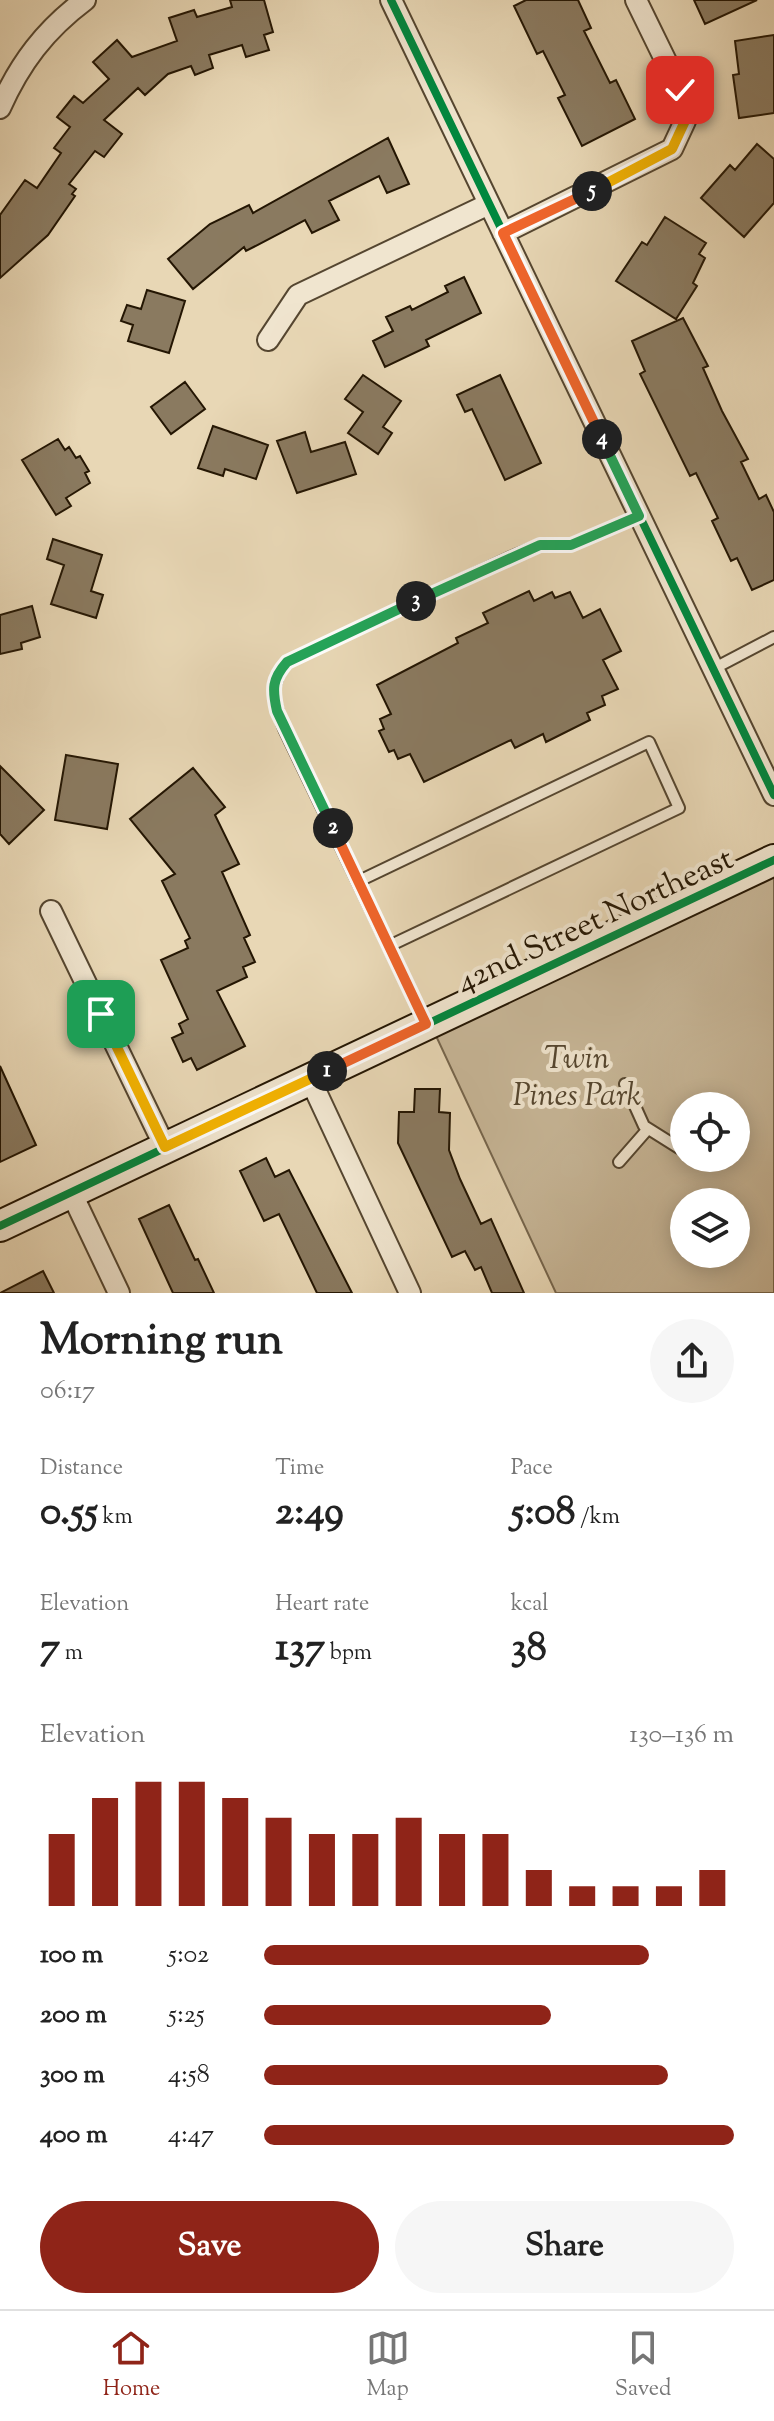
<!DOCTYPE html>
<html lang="en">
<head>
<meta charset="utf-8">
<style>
	:root { --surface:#fff; --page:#f6f6f6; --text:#222; --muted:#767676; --line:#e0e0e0; --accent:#8f2418 }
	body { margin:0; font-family:"Sorts Mill Goudy",serif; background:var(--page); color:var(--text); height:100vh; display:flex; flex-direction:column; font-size:30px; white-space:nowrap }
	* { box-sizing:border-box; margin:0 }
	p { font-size:26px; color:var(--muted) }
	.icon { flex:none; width:44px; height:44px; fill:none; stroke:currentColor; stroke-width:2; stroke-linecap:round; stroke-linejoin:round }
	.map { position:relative; height:1293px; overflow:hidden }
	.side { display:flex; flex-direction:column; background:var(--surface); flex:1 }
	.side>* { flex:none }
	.buttons { position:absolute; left:670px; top:1092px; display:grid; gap:16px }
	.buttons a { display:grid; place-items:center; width:80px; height:80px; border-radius:50%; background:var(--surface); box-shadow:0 4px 20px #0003; font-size:40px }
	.pin { position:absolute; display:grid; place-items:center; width:68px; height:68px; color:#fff; margin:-34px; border-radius:16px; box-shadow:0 4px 12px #0006 }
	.km { position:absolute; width:40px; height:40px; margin:-20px; border-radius:50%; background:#222; color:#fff; font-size:22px; line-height:40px; text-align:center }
	.round { display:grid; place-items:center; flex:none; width:84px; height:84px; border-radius:42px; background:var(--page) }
	.summary { display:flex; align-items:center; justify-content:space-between; height:136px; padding:0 40px }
	h1 { font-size:44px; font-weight:700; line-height:60px }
	.figures { display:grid; grid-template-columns:repeat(3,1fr); gap:12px; height:136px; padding:8px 40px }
	.figures div { display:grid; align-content:center }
	.figures b { font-size:40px; font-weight:700 }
	.figures small { font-size:22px; font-weight:400 }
	.figures p { font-size:22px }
	.chart { height:224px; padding:16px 40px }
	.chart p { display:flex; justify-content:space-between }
	.chart svg { width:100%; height:144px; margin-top:8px; stroke:var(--accent); stroke-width:6 }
	.cta { display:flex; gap:16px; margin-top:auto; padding:16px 40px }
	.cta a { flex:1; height:92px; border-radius:48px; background:var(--accent); color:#fff; font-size:32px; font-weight:700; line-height:92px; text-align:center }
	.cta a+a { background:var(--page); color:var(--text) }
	ul { padding:0 40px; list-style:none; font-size:26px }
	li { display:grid; grid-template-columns:128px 96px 1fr; align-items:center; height:60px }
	li i { height:20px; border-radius:10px; background:var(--accent) }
	.menu { display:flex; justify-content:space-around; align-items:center; height:112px; border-top:2px solid var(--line); background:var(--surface); font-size:22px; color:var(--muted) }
	.menu a { display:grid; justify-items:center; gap:4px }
	.menu .on { color:var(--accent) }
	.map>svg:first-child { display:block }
	.green { fill:#c7b697; stroke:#76664d; stroke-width:2; fill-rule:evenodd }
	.building { fill:#8a7a60; stroke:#241603; stroke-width:2 }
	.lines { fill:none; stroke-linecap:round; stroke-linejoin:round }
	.lane-casing { stroke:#554630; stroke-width:14 }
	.street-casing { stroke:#554630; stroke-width:24 }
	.secondary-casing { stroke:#241603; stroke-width:34 }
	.lane { stroke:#f0e5cf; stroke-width:10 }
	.street { stroke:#f0e5cf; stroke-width:20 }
	.secondary { stroke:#f0e5cf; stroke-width:30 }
	.cycleway-casing { stroke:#f0e5cf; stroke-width:13 }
	.cycleway { stroke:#00873e; stroke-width:8 }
	.split-1-casing { stroke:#fff; stroke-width:16 }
	.split-2-casing { stroke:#fff; stroke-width:16 }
	.split-3-casing { stroke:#fff; stroke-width:16 }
	.split-4-casing { stroke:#fff; stroke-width:16 }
	.split-5-casing { stroke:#fff; stroke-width:16 }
	.split-6-casing { stroke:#fff; stroke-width:16 }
	.split-1 { stroke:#f5b400; stroke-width:10 }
	.split-2 { stroke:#f0652b; stroke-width:10 }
	.split-3 { stroke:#22a559; stroke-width:10 }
	.split-4 { stroke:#22a559; stroke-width:10 }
	.split-5 { stroke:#f0652b; stroke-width:10 }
	.split-6 { stroke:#f5b400; stroke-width:10 }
	.labels { text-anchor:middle; stroke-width:8; stroke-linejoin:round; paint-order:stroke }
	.street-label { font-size:32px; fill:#241603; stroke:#f0e5cf }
	.park-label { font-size:32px; font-style:italic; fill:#55462f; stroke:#f0e5cf }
</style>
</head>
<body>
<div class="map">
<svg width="774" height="1293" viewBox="0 0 774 1293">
	<rect width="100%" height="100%" fill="#e8d7b5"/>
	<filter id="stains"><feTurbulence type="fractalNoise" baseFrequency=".0025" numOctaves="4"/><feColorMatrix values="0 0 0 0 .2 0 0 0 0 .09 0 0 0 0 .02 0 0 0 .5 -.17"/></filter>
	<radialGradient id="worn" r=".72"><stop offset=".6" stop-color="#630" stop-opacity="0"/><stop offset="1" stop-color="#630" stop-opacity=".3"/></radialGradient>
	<!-- green -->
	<path class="green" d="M 774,860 L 774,1293 L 556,1293 L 430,1023 ZM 684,1106 L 736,1106 L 736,1158 L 684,1158 ZM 684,1202 L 736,1202 L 736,1254 L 684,1254 Z"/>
	<!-- building -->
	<path class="building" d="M 230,0 L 264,0 L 273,32 L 264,35 L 269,50 L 246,57 L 242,45 L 209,55 L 213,68 L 195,75 L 191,66 L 168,74 L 145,95 L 138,88 L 104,120 L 122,134 L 104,157 L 95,151 L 69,184 L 76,189 L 72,194 L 75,196 L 48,235 L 0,278 L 0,215 L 25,180 L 37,188 L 61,153 L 54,148 L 70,127 L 57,117 L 74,96 L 83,103 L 109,79 L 93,62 L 117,40 L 132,57 L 177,41 L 169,18 L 194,10 L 197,17 L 232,7 Z
		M 526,0 L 578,0 L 591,28 L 584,31 L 610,83 L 616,80 L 635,119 L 582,146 L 558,98 L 565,95 L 543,51 L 537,54 L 514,6 Z
		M 694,0 L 757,0 L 705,24 Z
		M 774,35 L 774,113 L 739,118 L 733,75 L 739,74 L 735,41 Z
		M 388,138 L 409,184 L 387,193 L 379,176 L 329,201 L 339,220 L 312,233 L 305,220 L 246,251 L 244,247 L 193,289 L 168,259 L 210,224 L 249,205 L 253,213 Z
		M 757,144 L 774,159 L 774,203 L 744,237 L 701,198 L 730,165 L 735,170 Z
		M 665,217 L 706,243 L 699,254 L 705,258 L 693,283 L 697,286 L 676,319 L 616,281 L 642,242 L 647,245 Z
		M 464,277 L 481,313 L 426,340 L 429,346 L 385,367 L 373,341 L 393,331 L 386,317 L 410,306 L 412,310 L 448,292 L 445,286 Z
		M 147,290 L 185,301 L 169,353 L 128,341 L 133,325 L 121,321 L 127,305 L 141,309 Z
		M 683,318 L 708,366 L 703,368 L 722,411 L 748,459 L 741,462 L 759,499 L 766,495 L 774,512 L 774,580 L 752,590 L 737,558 L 731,561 L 712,521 L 718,518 L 696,473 L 690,476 L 640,374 L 645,371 L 632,341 Z
		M 363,375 L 401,401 L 383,427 L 392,433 L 378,454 L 348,433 L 363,412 L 345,399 Z
		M 500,375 L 541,463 L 505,480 L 472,409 L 465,412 L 457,395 Z
		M 185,382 L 205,409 L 171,434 L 151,407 Z
		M 213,426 L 268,445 L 256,479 L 225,469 L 223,476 L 198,468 Z
		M 305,432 L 311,452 L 345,442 L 356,474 L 297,493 L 277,441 Z
		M 58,439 L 65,450 L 69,447 L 76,458 L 80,456 L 89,471 L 85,473 L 90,483 L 66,498 L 71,506 L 56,515 L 22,460 Z
		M 53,539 L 102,555 L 91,591 L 103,595 L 96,618 L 51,604 L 64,565 L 47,559 Z
		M 529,591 L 534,601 L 552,592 L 555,598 L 570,592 L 583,618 L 600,609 L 621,651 L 603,660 L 618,689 L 602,696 L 605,705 L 587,713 L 590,720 L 546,742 L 543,734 L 515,748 L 511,740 L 424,782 L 410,754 L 398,759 L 394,750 L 389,752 L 379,731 L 384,729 L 380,719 L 391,714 L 377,685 L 458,643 L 456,638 L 488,623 L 483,613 Z
		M 32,606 L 40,637 L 21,643 L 22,649 L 0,654 L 0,615 Z
		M 66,755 L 118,764 L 107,829 L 55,820 Z
		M 0,766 L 44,810 L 9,844 L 0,834 Z
		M 193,768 L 225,807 L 215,815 L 239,864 L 222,872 L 250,935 L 244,938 L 255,962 L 243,967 L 247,977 L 217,991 L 245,1046 L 197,1070 L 191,1058 L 183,1062 L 172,1038 L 183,1033 L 179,1024 L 188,1019 L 161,960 L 188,948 L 185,941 L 190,938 L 162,881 L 175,874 L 130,819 Z
		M 0,1066 L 36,1145 L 0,1162 Z
		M 415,1089 L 440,1089 L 439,1112 L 450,1113 L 449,1150 L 460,1179 L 481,1224 L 491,1219 L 524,1293 L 492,1293 L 481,1267 L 475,1270 L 465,1251 L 452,1257 L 398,1143 L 399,1112 L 414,1112 Z
		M 266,1158 L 275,1177 L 289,1170 L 352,1293 L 317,1293 L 279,1214 L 264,1221 L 240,1171 Z
		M 169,1205 L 195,1260 L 198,1259 L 214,1293 L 173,1293 L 139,1219 Z
		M 43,1271 L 54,1293 L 0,1293 Z"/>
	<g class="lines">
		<!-- lane casing -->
		<g class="lane-casing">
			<path id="lane" d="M 713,669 L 774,637
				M 359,881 L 649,742 L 679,808 L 389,946
				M 425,1022 L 285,731 C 274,704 267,685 287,662 L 515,555 L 540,545 L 571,545 L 639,516
				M 625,1084 L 644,1126 L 679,1148
				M 619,1162 L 647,1130"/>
		</g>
		<!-- street casing -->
		<g class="street-casing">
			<path id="street" d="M 391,0 L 774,795
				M 0,108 C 20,63 45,30 85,0
				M 503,233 L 672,149 L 685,121 L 680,90 L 636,0
				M 268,340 L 298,295 L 489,204
				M 51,911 L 165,1147
				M 310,1079 L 410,1293
				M 71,1192 L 119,1293"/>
		</g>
		<!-- secondary casing -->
		<g class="secondary-casing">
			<path id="secondary" d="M 0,1226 L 774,860"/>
		</g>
		<!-- lane -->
		<use href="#lane" class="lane"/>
		<!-- street -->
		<use href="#street" class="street"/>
		<!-- secondary -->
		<use href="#secondary" class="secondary"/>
		<!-- cycleway casing -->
		<g class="cycleway-casing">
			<path id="cycleway" d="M 391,0 L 774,795
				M 0,1226 L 774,860"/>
		</g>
		<!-- cycleway -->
		<use href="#cycleway" class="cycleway"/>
	</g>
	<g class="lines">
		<!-- split-1 casing -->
		<g class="split-1-casing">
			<path id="split-1" d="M 101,1014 L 165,1147 L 327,1071"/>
		</g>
		<!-- split-2 casing -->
		<g class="split-2-casing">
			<path id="split-2" d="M 327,1071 L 426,1024 L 333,828"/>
		</g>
		<!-- split-3 casing -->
		<g class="split-3-casing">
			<path id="split-3" d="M 333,828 L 277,711 C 272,689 272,679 287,662 L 416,601"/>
		</g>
		<!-- split-4 casing -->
		<g class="split-4-casing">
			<path id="split-4" d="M 416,601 L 540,545 L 571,545 L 639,516 L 602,439"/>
		</g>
		<!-- split-5 casing -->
		<g class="split-5-casing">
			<path id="split-5" d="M 592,191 L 503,233 L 602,439"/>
		</g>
		<!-- split-6 casing -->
		<g class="split-6-casing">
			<path id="split-6" d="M 592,191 L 672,149 L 685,121 L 680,90"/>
		</g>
		<!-- split-1 -->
		<use href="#split-1" class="split-1"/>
		<!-- split-2 -->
		<use href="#split-2" class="split-2"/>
		<!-- split-3 -->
		<use href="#split-3" class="split-3"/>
		<!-- split-4 -->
		<use href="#split-4" class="split-4"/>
		<!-- split-5 -->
		<use href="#split-5" class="split-5"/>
		<!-- split-6 -->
		<use href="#split-6" class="split-6"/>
	</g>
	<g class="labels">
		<!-- street labels -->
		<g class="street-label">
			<text transform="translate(594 919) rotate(-25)" y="11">42nd Street Northeast</text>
		</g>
		<!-- park labels -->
		<g class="park-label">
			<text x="577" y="1068">Twin<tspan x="577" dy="37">Pines Park</tspan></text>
		</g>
	</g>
	<rect width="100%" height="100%" filter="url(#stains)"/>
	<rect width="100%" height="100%" fill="url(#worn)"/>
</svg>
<div class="buttons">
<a><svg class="icon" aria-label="locate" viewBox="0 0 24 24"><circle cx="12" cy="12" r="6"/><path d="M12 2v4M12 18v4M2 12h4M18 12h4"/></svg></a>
<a><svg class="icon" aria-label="layers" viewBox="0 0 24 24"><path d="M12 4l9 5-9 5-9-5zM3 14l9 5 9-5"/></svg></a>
</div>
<div class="pin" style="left:101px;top:1014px;background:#1e9e55"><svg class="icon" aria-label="arrive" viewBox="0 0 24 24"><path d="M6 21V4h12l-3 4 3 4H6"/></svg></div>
<div class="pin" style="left:680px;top:90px;background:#d93025"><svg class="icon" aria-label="check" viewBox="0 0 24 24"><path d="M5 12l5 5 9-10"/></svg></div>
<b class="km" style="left:327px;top:1071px">1</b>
<b class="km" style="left:333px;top:828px">2</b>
<b class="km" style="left:416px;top:601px">3</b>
<b class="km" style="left:602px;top:439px">4</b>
<b class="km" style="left:592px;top:191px">5</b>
</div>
<section class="side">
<div class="summary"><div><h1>Morning run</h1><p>06:17</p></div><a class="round"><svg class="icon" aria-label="share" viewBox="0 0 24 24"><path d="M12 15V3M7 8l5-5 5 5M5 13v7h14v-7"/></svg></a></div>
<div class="figures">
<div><p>Distance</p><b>0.55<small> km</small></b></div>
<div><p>Time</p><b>2:49</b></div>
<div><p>Pace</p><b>5:08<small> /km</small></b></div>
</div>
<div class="figures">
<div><p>Elevation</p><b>7<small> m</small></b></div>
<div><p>Heart rate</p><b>137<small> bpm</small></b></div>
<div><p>kcal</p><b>38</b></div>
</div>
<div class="chart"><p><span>Elevation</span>130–136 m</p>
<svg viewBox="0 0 160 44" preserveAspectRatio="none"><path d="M5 44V22M15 44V11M25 44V6M35 44V6M45 44V11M55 44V17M65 44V22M75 44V22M85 44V17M95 44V22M105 44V22M115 44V33M125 44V38M135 44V38M145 44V38M155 44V33"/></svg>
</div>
<ul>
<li><b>100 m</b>5:02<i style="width:82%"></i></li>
<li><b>200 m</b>5:25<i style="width:61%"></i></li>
<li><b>300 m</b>4:58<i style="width:86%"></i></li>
<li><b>400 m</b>4:47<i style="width:100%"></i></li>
</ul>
<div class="cta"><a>Save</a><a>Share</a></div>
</section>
<nav class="menu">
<a class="on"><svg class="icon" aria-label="home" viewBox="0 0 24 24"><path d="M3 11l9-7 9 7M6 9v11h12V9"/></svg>Home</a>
<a><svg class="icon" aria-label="map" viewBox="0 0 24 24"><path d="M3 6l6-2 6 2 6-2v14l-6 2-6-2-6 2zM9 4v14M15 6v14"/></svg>Map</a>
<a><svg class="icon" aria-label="saved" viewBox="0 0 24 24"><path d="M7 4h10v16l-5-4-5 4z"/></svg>Saved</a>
</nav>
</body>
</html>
